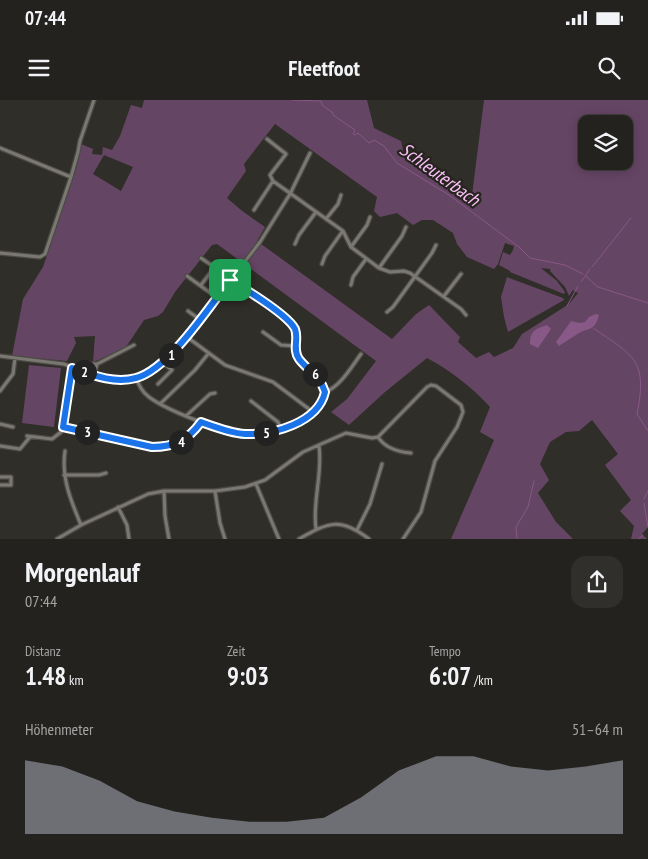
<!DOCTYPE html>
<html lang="de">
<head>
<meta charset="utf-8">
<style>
	:root { --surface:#24221e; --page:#302f2b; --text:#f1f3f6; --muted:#a3a4a4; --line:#413f3c; --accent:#8c9099 }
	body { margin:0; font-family:"PT Sans Narrow",sans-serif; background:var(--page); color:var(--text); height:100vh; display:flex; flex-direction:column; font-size:19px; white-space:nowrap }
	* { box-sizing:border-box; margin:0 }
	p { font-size:16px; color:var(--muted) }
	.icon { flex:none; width:28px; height:28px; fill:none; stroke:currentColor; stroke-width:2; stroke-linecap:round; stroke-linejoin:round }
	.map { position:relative; height:439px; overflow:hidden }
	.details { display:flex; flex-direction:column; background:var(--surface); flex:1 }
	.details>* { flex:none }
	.buttons { position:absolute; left:578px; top:15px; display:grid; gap:10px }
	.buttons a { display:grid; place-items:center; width:55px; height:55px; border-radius:10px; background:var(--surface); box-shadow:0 2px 12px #0003,0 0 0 1px var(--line); font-size:25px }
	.pin { position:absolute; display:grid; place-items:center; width:42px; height:42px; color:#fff; margin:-21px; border-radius:10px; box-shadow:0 2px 8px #0006 }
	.km { position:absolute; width:25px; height:25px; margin:-12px; border-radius:50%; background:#222; color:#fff; font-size:14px; line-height:25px; text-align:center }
	.round { display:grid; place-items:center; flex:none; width:52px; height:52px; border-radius:15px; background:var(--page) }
	.overview { display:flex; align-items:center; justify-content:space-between; height:85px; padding:0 25px }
	h1 { font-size:28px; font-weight:700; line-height:38px }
	.figures { display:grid; grid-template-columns:repeat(3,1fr); gap:8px; height:85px; padding:5px 25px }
	.figures div { display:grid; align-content:center }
	.figures b { font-size:25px; font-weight:700 }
	.figures small { font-size:14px; font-weight:400 }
	.figures p { font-size:14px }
	.chart { height:140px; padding:10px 25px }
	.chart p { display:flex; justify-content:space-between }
	.chart svg { width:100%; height:90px; margin-top:5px; fill:var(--accent); opacity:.7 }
	.status { display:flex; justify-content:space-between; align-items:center; height:35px; padding:0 25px; background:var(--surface); direction:ltr }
	.status svg { height:14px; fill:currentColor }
	header { display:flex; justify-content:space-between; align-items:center; height:65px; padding:0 25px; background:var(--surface); font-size:22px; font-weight:700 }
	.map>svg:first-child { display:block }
	.green { fill:#654564; fill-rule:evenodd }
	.water { fill:#885887 }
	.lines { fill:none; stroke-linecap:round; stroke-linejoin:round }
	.stream { stroke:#885887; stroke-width:1 }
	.street-casing { stroke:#4c4a46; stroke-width:5.5 }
	.street { stroke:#7a7871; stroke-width:3 }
	.route-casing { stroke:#fff; stroke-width:10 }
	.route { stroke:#1a73e8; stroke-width:6 }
	.labels { text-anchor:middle; stroke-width:4.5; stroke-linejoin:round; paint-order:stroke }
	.water-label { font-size:19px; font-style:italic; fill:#fac0f7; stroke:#26241f }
</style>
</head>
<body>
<div class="status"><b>07:44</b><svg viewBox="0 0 49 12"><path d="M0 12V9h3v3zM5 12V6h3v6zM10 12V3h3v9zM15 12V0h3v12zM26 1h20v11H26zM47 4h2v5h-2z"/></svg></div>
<header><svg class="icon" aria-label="menu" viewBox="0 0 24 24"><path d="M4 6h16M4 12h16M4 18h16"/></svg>Fleetfoot<svg class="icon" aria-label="search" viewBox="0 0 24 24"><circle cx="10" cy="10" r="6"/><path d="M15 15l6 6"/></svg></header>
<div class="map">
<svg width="648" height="439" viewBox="0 0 648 439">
	<rect width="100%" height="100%" fill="#302e28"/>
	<!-- green -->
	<path class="green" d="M 144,0 L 367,0 L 374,28 L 401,41 L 405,59 L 467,98 L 472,95 L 484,0 L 648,0 L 648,427 L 642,434 L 647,439 L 631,439 L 634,426 L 620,411 L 631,400 L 605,365 L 618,354 L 592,320 L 579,331 L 566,332 L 550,342 L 540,364 L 549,380 L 538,393 L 556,422 L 573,439 L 451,439 L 494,340 L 480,332 L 490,307 C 472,287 451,271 427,258 L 385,292 L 349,325 L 331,312 L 347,299 L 376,261 L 217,144 L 212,145 L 175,192 L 163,212 L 158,216 L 144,220 L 124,250 L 93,262 L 95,236 L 74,237 L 76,243 L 67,261 L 12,256 L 23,199 L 43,167 L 77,66 L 81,44 L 93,49 L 92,54 L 102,55 L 103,47 L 112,50 L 120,36 L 131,5 L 142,8 ZM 275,24 L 377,97 L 374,111 L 380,117 L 397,113 L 413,125 L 422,120 L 433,120 L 453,133 L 457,144 L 467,157 L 494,169 L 498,164 L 505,143 L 514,146 L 513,150 L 510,155 L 503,152 L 499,165 L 510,171 L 510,172 L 564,194 L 565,192 L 557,181 L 541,168 L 550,169 L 550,171 L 565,187 L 569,196 L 573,190 L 578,193 L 569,204 L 522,234 L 513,248 L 494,257 L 489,252 L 476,258 L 458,242 L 460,237 L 429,205 L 416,214 L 392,239 L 257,141 L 265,127 L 241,110 L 227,98 L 246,71 L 244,64 ZM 586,24 L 624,24 L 624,61 L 586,61 ZM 104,55 L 133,67 L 121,91 L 93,74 Z
		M 507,177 L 563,198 L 564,200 L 508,232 L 504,217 L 501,197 Z
		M 29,265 L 61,268 L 54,327 L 22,323 Z"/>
	<!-- water -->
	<path class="water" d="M 596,214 L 599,215 C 594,233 589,226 576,235 C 571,238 565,242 559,246 L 556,242 L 571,221 L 579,223 L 585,222 L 589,217 Z
		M 547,225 L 551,229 L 538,248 L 530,244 C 530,230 536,229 547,225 Z"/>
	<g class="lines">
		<!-- stream -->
		<path class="stream" d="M 292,0 L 321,1 L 322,5 L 333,13 L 333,15 L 355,30 L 353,34 L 355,35 L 358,33 L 369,43 L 374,40 L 384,46 L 397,63 L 449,95 L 519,147 L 530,158 L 565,165 L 583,174
			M 592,167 L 631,118
			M 586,176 L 591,181
			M 581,182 L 590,169
			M 592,182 L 598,187 L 648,203
			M 567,206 L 578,186
			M 593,228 C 634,256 648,260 637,314 L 648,331
			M 644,399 L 648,391
			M 644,403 L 648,427
			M 517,439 L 516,427 L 528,407 L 534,381
			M 639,439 L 643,435"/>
		<!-- street casing -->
		<g class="street-casing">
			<path id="street" d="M 267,39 L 286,54 L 270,75 L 273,81 L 343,131 L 351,147 L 379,168 L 390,172 L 404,171 L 410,173 L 461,209 L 466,215
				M 0,48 L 71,77
				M 254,110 L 273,81
				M 326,119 L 338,104 L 341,95
				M 295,144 L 299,135 L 316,112
				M 351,147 L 367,125 L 370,117
				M 0,153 L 40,157 L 45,154 L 71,77 L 78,52 L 80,41 L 94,0
				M 322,164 L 325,156 L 342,132
				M 379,168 L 402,136 L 406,127
				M 187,176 L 216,197
				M 201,185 L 214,168
				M 351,185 L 353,177 L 366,159
				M 444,196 L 461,174
				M 188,211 L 199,219
				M 387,212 L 393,207 L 432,153 L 436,145
				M 263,232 L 281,245 L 295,246
				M 187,237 L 225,265 L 273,282 L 313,312
				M 0,256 L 64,264 L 94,276 L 108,279 L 136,278 L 158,267 L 187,237 L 260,142 L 290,94 L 310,53
				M 83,264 L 97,264
				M 94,276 L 97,264 L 134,245
				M 136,278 C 139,285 142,292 149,297 C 166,310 224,333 245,334 C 273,335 318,323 325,292 L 319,278 L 297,255 L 295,250 L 296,233 L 292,224 L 256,196 L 201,158
				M 158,284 L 172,270 L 163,263
				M 0,291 L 13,274 L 15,258
				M 325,292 C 340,287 352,266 361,254
				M 251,301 L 278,322 L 281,329
				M 160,304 L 195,270 L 208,254
				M 187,315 L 210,294 L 215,293
				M 0,324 L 13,327
				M 63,327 L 153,347 C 175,347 188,340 201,322
				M 27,336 L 52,339 L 61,332 L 72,268
				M 378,337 C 385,348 399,352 411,353
				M 0,346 L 20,349 L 30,337
				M 65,351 C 61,378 71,401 81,425
				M 64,375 L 99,375 L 106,373
				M 0,377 L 11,377 L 11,385 L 0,385
				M 256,384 L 279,439
				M 164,391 L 165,416 L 169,439
				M 215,391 L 220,423 L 225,439
				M 118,407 L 127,425 L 129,439
				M 316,429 C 312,401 323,374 319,346
				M 357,430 L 370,404 L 382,364
				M 57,439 L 81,425 L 148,394 L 164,391 L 215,391 L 245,387 L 265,380 L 303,352 L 346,333 L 372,338 L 378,337 L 427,287 L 431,285 L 436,286 L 461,305 L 463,312 L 457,327 L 435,361 L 421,412 L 403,439
				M 299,439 C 329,422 340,417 369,439"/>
		</g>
		<!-- street -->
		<use href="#street" class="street"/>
	</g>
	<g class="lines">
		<!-- route casing -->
		<g class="route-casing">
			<path id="route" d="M 230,180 C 245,189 288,215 295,229 C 299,239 292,249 299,259 C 309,272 319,274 325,292 C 318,323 273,335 245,334 C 230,333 215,327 201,322 C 188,340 175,347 152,347 L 63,327 L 72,268 C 92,275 114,284 136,278 C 169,269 209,207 230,180 Z"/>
		</g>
		<!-- route -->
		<use href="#route" class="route"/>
	</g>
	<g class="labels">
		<!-- water labels -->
		<g class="water-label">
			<text transform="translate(440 74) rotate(36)" y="7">Schleuterbach</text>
		</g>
	</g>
</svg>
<div class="buttons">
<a><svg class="icon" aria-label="layers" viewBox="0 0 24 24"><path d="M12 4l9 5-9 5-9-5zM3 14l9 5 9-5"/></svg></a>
</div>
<div class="pin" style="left:230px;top:180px;background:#1e9e55"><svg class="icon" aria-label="arrive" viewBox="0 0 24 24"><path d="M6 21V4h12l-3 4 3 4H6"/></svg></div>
<b class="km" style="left:171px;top:255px">1</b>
<b class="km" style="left:84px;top:272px">2</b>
<b class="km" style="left:87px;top:332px">3</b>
<b class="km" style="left:181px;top:342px">4</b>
<b class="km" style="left:266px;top:333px">5</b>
<b class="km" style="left:315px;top:274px">6</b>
</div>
<section class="details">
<div class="overview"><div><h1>Morgenlauf</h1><p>07:44</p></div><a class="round"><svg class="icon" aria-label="share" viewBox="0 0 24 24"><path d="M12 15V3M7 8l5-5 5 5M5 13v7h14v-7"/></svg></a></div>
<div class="figures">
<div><p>Distanz</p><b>1.48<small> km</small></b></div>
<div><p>Zeit</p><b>9:03</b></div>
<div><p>Tempo</p><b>6:07<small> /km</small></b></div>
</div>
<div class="chart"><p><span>Höhenmeter</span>51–64 m</p>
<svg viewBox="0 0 160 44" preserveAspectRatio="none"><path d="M0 44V8L10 11L20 18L30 28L40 33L50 36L60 38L70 38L80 36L90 26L100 13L110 6L120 6L130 11L140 13L150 11L160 8V44z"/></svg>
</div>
</section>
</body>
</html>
